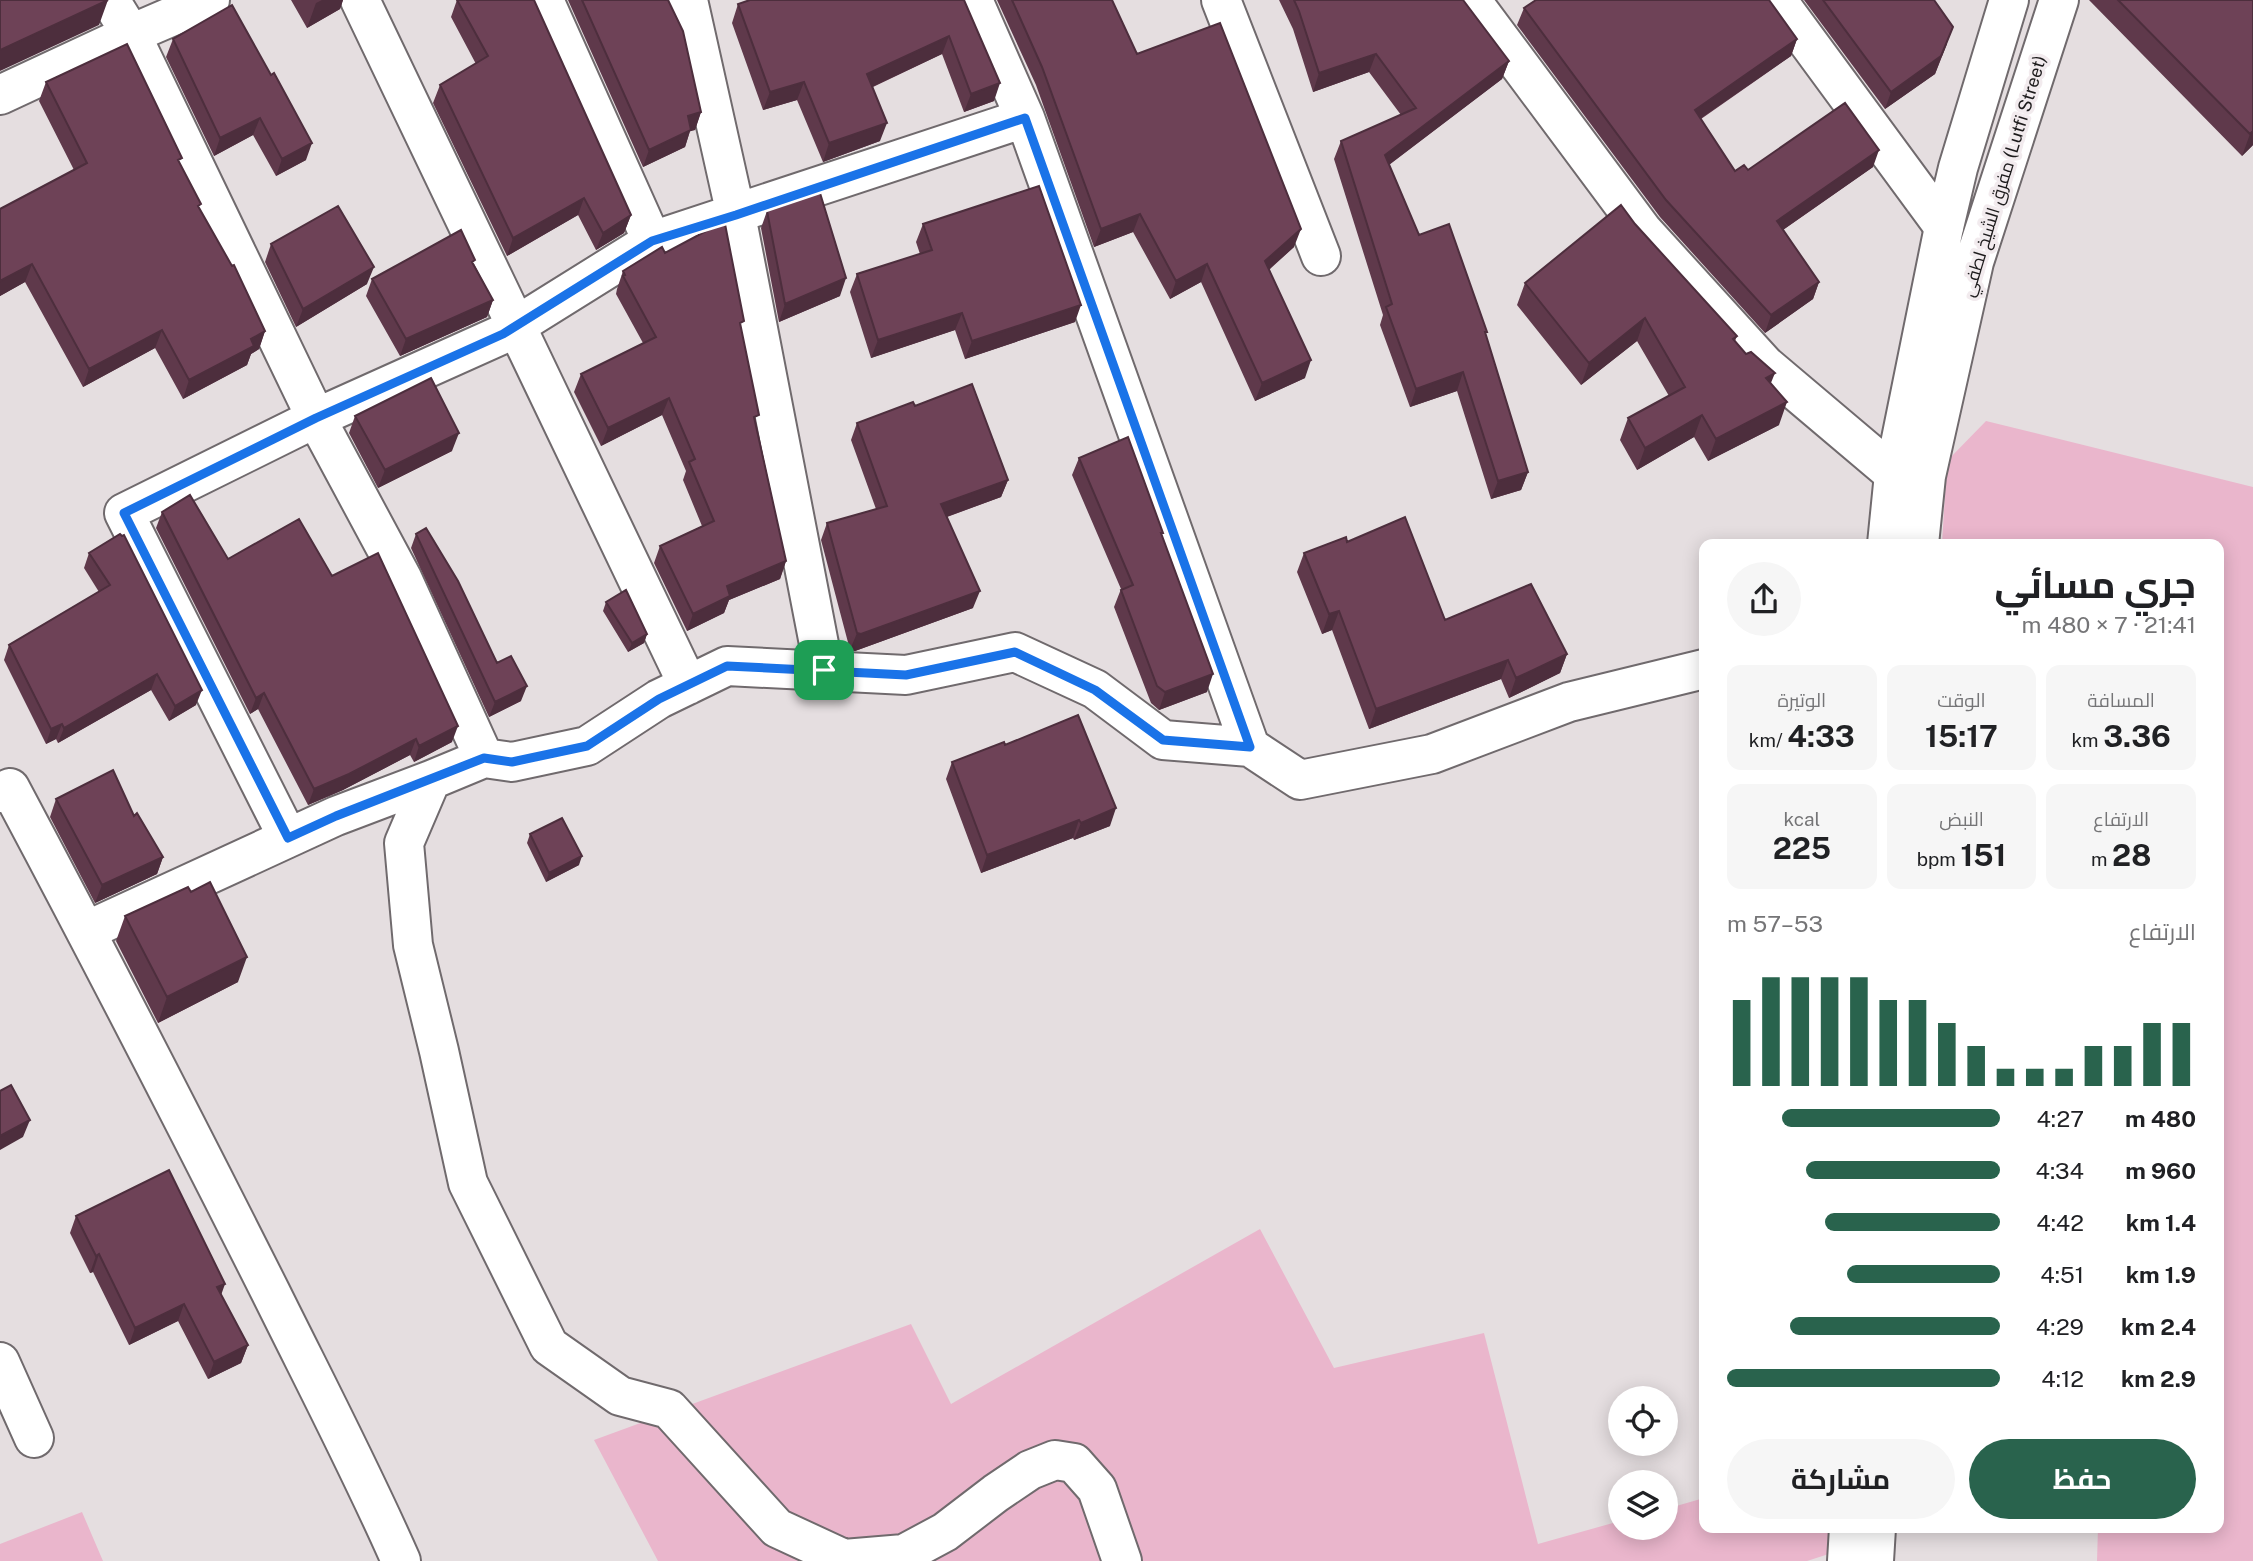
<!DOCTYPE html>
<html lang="ar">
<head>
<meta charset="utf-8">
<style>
	:root { --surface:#fff; --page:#f6f6f6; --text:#202124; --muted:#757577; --accent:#29634d }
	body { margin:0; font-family:"Public Sans",Cairo,sans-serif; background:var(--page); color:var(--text); direction:rtl; height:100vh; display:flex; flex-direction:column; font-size:26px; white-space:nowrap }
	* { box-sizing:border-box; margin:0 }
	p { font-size:23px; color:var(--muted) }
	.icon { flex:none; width:38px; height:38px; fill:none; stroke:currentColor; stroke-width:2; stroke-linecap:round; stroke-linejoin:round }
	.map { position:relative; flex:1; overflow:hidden; direction:ltr }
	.details { position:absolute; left:1699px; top:539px; width:525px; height:994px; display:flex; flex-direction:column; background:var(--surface); border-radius:14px; box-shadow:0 4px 18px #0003; direction:rtl }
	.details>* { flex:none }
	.controls { position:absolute; left:1608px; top:1386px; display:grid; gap:14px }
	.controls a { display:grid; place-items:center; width:70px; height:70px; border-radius:50%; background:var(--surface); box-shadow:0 4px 18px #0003; font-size:35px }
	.pin { position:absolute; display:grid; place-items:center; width:60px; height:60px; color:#fff; margin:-30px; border-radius:14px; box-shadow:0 4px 10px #0006 }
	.round { display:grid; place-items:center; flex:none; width:74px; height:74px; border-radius:37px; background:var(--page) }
	.headline { display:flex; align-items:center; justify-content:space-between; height:119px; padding:0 28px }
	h1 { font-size:38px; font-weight:700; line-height:52px }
	.stats { display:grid; grid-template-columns:repeat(3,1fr); gap:10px; height:119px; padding:7px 28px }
	.stats div { display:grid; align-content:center; border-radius:14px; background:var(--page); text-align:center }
	.stats b { font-size:30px; font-weight:700 }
	.stats small { font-size:19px; font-weight:400 }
	.stats p { font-size:19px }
	.chart { height:196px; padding:14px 28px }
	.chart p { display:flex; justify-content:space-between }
	.chart svg { width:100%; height:126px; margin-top:7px; stroke:var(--accent); stroke-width:6 }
	.action { display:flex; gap:14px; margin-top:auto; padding:14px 28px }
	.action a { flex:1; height:80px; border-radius:42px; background:var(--accent); color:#fff; font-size:28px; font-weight:700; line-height:80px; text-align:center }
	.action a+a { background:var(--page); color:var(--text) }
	ul { padding:0 28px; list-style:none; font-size:23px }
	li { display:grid; grid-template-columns:112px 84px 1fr; align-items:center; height:52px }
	li i { height:18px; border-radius:9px; background:var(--accent) }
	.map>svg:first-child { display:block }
	.green { fill:#eab6cc }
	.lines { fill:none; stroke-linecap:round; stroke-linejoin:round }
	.street-casing { stroke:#706a6d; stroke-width:42 }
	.secondary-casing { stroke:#706a6d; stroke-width:42 }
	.street { stroke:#fff; stroke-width:38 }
	.secondary { stroke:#fff; stroke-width:38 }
	.wall { fill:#5f394b }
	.shaded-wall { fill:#4d2e3d }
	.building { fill:#6e4257; stroke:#4d2e3d; stroke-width:2 }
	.route-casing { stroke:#fff; stroke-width:14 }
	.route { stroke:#1a73e8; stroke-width:9 }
	.labels { text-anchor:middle; stroke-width:7; stroke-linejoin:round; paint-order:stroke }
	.street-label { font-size:18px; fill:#1c1a1b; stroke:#f2ebee }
</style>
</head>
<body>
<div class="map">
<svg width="2253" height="1561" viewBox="0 0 2253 1561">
	<rect width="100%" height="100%" fill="#e5dee0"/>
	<!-- green -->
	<path class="green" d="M 1986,421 L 2253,487 L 2253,1561 L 2097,1561 L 2098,1528 L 2219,1528 L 2219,544 L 1942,544 L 1947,461 Z
		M 1260,1229 L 1334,1368 L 1484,1333 L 1538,1544 L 1620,1521 L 1620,1528 L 1666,1528 L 1666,1509 L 1704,1498 L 1704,1528 L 1835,1528 L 1835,1552 L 1807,1561 L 658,1561 L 594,1440 L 911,1324 L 951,1404 Z
		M 82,1512 L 103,1561 L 0,1561 L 0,1544 Z"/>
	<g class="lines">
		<!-- street casing -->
		<g class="street-casing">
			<path id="street" d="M 110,0 L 131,34 L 316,418 L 402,578 L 484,758
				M 360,0 L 688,685
				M 544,0 L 652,241
				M 688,0 L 736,215 L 824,670
				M 973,0 L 1025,118 L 1250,747
				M 1221,0 L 1321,256
				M 1471,0 L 1643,231 L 1765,365 L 1894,474
				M 1777,0 L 1944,227
				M 0,95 L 131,34 L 210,0
				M 0,793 L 10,788 C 99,955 186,1124 271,1293 C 315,1382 361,1470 401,1561
				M 288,838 L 124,513 L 316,418 L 503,334 L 652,241 L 1025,118
				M 86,931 L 336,816 L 431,780
				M 0,1362 L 34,1438
				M 1122,1561 L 1097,1489 L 1074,1463 L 1055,1460 L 1030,1470 L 996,1493 L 945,1532 L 904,1554 L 844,1559 L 777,1528 L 669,1409 L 620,1396 L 549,1346 L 468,1183 L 439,1051 L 413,945 L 404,843 L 431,780 L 484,758 L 512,762 L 587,746 L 659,699 L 727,666 L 906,675 L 1015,652 L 1095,689 L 1163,740 L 1250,747 L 1300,780 L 1432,754 L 1569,702 L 1704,669"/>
		</g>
		<!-- secondary casing -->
		<g class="secondary-casing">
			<path id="secondary" d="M 1887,544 L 1894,474 L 1944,227 L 1958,168 L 2009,0
				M 1919,544 L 1926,476 L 1974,262 L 2059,0
				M 1847,1561 L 1849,1528
				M 1874,1561 L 1876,1528"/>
		</g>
		<!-- street -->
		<use href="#street" class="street"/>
		<!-- secondary -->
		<use href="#secondary" class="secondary"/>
	</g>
	<!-- wall -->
	<path class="wall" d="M 291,0 L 343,0 L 340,9 L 307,28 Z
		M 457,0 L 631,215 L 624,233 L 596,250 L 578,215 L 507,256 L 433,103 L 440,85 L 476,64 L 451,17 Z
		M 568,0 L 668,0 L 701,112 L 695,130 L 690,131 L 685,147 L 643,167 Z
		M 964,0 L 994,101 L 964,112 L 942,54 L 873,87 L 880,141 L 823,162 L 797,100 L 763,110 L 732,23 L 738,4 Z
		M 997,0 L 1112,0 L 1137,54 L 1294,247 L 1269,270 L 1305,378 L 1255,401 L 1201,282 L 1170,299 L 1133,232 L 1094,247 L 1036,85 Z
		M 1279,0 L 1463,0 L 1509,61 L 1502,79 L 1389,165 L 1419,235 L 1486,336 L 1528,472 L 1521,490 L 1491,499 L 1457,391 L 1410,407 L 1380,325 L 1383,315 L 1334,159 L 1341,141 L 1401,115 L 1369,72 L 1313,92 L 1293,29 Z
		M 1804,0 L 1934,0 L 1947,44 L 1935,74 L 1885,109 Z
		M 2089,0 L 2253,0 L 2253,145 L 2242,156 Z
		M 1524,8 L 1797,39 L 1791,56 L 1701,119 L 1735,171 L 1873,167 L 1783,230 L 1819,282 L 1813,299 L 1765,333 L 1660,217 L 1517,25 Z
		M 173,39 L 306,160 L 276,176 L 253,135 L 214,156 L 166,57 Z
		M 46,82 L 180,164 L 199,208 L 265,331 L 259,349 L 251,354 L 247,365 L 183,399 L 155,348 L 83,387 L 25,282 L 0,296 L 0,209 L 74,170 L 39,101 Z
		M 767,211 L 840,296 L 779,322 L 761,228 Z
		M 923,224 L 1075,322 L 965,359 L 955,330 L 871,358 L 850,292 L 857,274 L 920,254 L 916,242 Z
		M 1635,224 L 1737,336 L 1735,341 L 1771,383 L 1779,425 L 1708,461 L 1694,437 L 1637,470 L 1620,440 L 1628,418 L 1669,396 L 1637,341 L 1581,385 L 1517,305 L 1525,283 Z
		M 271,244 L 367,284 L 296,327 L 265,262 Z
		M 665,253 L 741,330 L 756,423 L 786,561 L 780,579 L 729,600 L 724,613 L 687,631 L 654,563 L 660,546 L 702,526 L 683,480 L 686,471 L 662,415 L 601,446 L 574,392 L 581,374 L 643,343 L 616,294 L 617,289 L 623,271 Z
		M 474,264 L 493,300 L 487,317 L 400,356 L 366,296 L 372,279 Z
		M 915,406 L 1008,480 L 1001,497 L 947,517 L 973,608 L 855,651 L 850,650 L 821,540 L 827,523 L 876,509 L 851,440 L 857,423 Z
		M 355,416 L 452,451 L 378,488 L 349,433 Z
		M 1079,458 L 1162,536 L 1207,692 L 1159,710 L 1151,703 L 1114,607 L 1121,589 L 1072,475 Z
		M 162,512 L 228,559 L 332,576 L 452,742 L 414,762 L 410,755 L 343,790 L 308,805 L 258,709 L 250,714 L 156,528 Z
		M 416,534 L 497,663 L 521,701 L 489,717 L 411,548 Z
		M 1347,542 L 1445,620 L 1567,654 L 1560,673 L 1509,698 L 1501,679 L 1369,729 L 1332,630 L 1322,634 L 1297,572 L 1304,553 Z
		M 89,553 L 196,705 L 169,721 L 151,690 L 58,743 L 56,739 L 46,744 L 4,660 L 9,645 L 99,592 L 84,568 Z
		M 606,602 L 647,634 L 644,643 L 628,652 L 603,611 Z
		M 1005,745 L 1110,826 L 1074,840 L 1073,838 L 981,873 L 946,779 L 952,762 Z
		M 56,799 L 134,816 L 163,857 L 157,874 L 95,903 L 50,817 Z
		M 530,834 L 579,865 L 546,882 L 527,843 Z
		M 191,892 L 238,982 L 158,1023 L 116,941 L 125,916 Z
		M 76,1216 L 221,1295 L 248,1345 L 241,1363 L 208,1379 L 178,1321 L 129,1345 L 93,1272 L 90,1273 L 70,1233 Z"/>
	<!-- shaded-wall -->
	<path class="shaded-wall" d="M 108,0 L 99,25 L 0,71 L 0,50 Z
		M 322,0 L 343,0 L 340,9 L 307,28 L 316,3 Z
		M 1953,27 L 1935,74 L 1885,109 L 1891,92 Z
		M 949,36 L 942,54 L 861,92 L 867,74 Z
		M 1797,39 L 1791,56 L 1688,127 L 1695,110 Z
		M 1376,54 L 1369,72 L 1313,92 L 1319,73 Z
		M 1509,61 L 1502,79 L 1378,173 L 1385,155 Z
		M 804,82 L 797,100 L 763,110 L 770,92 Z
		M 1000,83 L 994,101 L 964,112 L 971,94 Z
		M 701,112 L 695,130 L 690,131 L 685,147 L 643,167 L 649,150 L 688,116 Z
		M 260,118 L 253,135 L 214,156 L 220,138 Z
		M 887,123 L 880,141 L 823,162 L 829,143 Z
		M 2253,131 L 2253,145 L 2242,156 L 2250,134 Z
		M 312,143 L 306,160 L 276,176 L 282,159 Z
		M 1879,150 L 1873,167 L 1771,238 L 1777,221 Z
		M 584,198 L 578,215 L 507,256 L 513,238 Z
		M 1140,214 L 1133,232 L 1094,247 L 1101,229 Z
		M 631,215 L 624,233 L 596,250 L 603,233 Z
		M 1301,229 L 1294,247 L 1258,279 L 1265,261 Z
		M 32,264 L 25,282 L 0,296 L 0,281 Z
		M 1207,264 L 1201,282 L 1170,299 L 1176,281 Z
		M 374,267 L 367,284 L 296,327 L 303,309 Z
		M 846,278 L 840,296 L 779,322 L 785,304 Z
		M 1819,282 L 1813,299 L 1765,333 L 1771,315 Z
		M 493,300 L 487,317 L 400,356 L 406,339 Z
		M 1081,305 L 1075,322 L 965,359 L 972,341 Z
		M 962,313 L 955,330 L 871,358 L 878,340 Z
		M 1645,318 L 1637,341 L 1581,385 L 1589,363 Z
		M 162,330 L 155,348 L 83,387 L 89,369 Z
		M 265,331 L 259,349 L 251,354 L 247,365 L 183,399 L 189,380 Z
		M 1311,360 L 1305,378 L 1255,401 L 1262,383 Z
		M 1463,372 L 1457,391 L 1410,407 L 1416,389 Z
		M 1775,373 L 1766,395 L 1766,378 Z
		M 669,398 L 662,415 L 601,446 L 608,428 Z
		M 1787,402 L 1779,425 L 1708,461 L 1716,439 Z
		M 1702,415 L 1694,437 L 1637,470 L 1645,448 Z
		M 459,433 L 452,451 L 378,488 L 385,470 Z
		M 1528,472 L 1521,490 L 1491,499 L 1498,481 Z
		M 1008,480 L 1001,497 L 935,521 L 941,504 Z
		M 786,561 L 780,579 L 729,600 L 724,613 L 687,631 L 693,614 L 727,586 Z
		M 980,591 L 973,608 L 855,651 L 850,650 L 857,633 Z
		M 1339,611 L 1332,630 L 1322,634 L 1329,614 Z
		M 647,634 L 644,643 L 628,652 L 632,643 Z
		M 1567,654 L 1560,673 L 1509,698 L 1516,678 Z
		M 1508,660 L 1501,679 L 1369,729 L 1376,709 Z
		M 157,674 L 151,690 L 58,743 L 64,728 Z
		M 1213,674 L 1207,692 L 1159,710 L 1165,692 Z
		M 527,686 L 521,701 L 489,717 L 495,702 Z
		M 202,690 L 196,705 L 169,721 L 175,706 Z
		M 264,693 L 258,709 L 250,714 L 256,698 Z
		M 62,724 L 56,739 L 46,744 L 51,729 Z
		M 458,726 L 452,742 L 414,762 L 419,746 Z
		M 416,739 L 410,755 L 343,790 L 308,805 L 314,789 Z
		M 1116,808 L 1110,826 L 1074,840 L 1081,823 Z
		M 1079,820 L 1073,838 L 981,873 L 987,855 Z
		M 582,856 L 579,865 L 546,882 L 549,873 Z
		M 163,857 L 157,874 L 95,903 L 102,885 Z
		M 247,957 L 238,982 L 158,1023 L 167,997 Z
		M 30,1120 L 23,1137 L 0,1150 L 0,1136 Z
		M 99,1254 L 93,1272 L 90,1273 L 96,1256 Z
		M 225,1284 L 219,1301 L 217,1287 Z
		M 184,1304 L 178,1321 L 129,1345 L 135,1328 Z
		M 248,1345 L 241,1363 L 208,1379 L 214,1362 Z"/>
	<!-- building -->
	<path class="building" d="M 0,0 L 108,0 L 0,50 Z
		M 457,0 L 534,0 L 631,215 L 603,233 L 584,198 L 513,238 L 440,85 L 488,56 Z
		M 582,0 L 668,0 L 683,31 L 701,112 L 688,116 L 691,130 L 649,150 Z
		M 750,0 L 964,0 L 1000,83 L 971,94 L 949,36 L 867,74 L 887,123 L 829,143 L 804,82 L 770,92 L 738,4 Z
		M 1012,0 L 1112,0 L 1137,54 L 1220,23 L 1301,229 L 1265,261 L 1311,360 L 1262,383 L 1207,264 L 1176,281 L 1140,214 L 1101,229 L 1042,67 Z
		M 1294,0 L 1463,0 L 1509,61 L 1385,155 L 1419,235 L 1449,224 L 1487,332 L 1485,332 L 1528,472 L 1498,481 L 1463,372 L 1416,389 L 1386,307 L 1392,304 L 1341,141 L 1416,108 L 1376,54 L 1319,73 L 1299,11 Z
		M 1536,0 L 1769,0 L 1797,39 L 1695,110 L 1735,171 L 1744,165 L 1748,170 L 1845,103 L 1879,150 L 1777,221 L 1819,282 L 1771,315 L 1666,200 L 1524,8 Z
		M 1823,0 L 1934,0 L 1953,27 L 1941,56 L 1891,92 Z
		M 2118,0 L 2253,0 L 2253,131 L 2250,134 Z
		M 232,5 L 271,75 L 274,73 L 312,143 L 282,159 L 260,118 L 220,138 L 173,39 Z
		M 127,44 L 182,158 L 178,160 L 201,204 L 198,206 L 232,266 L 234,265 L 265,331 L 251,339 L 254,346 L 189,380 L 162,330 L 89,369 L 32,264 L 0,281 L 0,209 L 87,163 L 46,82 Z
		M 1039,186 L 1081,305 L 972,341 L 962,313 L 878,340 L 857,274 L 932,250 L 923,224 Z
		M 820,193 L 846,278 L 785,304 L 767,211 Z
		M 1621,205 L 1635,224 L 1737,336 L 1733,339 L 1746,354 L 1751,352 L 1775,373 L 1766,378 L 1787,402 L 1716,439 L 1702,415 L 1645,448 L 1628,418 L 1685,387 L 1645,318 L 1589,363 L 1525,283 Z
		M 338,206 L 374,267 L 303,309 L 271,244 Z
		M 725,224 L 744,321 L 740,323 L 759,415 L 754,417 L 786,561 L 727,586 L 730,596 L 693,614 L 660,546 L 714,521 L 689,462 L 695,459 L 669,398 L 608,428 L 581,374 L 656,337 L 623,276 L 625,275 L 623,271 L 662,247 L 665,253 L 708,230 Z
		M 461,230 L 475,260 L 472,262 L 493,300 L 406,339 L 372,279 Z
		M 431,378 L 459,433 L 385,470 L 355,416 Z
		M 972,384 L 1008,480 L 941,504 L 980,591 L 861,634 L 857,633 L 827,523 L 887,506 L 857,423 L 913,402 L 915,406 Z
		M 1128,437 L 1163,533 L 1161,533 L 1213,674 L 1165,692 L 1157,686 L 1121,590 L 1133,585 L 1079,458 Z
		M 190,495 L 228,559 L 299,519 L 332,576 L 378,553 L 458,726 L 419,746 L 416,739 L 349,774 L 314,789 L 264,693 L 256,698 L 162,512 Z
		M 1405,517 L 1445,620 L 1531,584 L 1567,654 L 1516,678 L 1508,660 L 1376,709 L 1339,611 L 1329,614 L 1304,553 L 1346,537 L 1347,542 Z
		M 426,528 L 458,581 L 497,663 L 511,656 L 527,686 L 495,702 L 416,534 Z
		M 120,534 L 122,536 L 124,535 L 202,690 L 175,706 L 157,674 L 64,728 L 62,724 L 51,729 L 9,645 L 110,585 L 89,553 Z
		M 626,590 L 647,634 L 632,643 L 606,602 Z
		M 1078,715 L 1116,808 L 1081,823 L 1079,820 L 987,855 L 952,762 L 1004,742 L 1005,745 Z
		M 113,770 L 134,816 L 137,813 L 163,857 L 102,885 L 56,799 Z
		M 562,818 L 582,856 L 549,873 L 530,834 Z
		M 210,882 L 247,957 L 167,997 L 125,916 L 188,887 L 191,892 Z
		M 11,1085 L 30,1120 L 0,1136 L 0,1091 Z
		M 169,1170 L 225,1284 L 217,1287 L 248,1345 L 214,1362 L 184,1304 L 135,1328 L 99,1254 L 96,1256 L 76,1216 Z"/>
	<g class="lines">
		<!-- route casing -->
		<g class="route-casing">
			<path id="route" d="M 1025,118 L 1250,747 L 1163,740 L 1095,690 L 1015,652 L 906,675 L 727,666 L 659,699 L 587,746 L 512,762 L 484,758 L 336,816 L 288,838 L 124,513 L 316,418 L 503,334 L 652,241 L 736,215 Z"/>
		</g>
		<!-- route -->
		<use href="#route" class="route"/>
	</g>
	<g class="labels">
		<!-- street labels -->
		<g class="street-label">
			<text transform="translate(2004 176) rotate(-73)" y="6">مفرق الشيخ لطفي (Lutfi Street)</text>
		</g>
	</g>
</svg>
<div class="controls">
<a><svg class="icon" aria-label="locate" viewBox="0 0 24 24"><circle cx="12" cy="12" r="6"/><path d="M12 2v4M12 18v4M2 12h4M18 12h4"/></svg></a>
<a><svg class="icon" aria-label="layers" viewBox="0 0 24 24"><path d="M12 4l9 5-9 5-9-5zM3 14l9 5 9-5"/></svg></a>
</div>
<div class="pin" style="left:824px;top:670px;background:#1e9e55"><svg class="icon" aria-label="arrive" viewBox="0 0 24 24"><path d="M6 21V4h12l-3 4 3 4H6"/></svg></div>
<section class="details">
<div class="headline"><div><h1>جري مسائي</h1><p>21:41 · 7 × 480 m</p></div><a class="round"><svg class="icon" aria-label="share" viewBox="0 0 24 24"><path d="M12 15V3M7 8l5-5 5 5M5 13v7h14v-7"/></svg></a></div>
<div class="stats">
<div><p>المسافة</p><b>3.36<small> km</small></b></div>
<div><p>الوقت</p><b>15:17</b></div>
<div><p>الوتيرة</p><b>4:33<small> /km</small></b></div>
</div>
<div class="stats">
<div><p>الارتفاع</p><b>28<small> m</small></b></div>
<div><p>النبض</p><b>151<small> bpm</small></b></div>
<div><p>kcal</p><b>225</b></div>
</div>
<div class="chart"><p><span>الارتفاع</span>53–57 m</p>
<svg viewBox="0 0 160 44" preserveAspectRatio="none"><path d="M5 44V14M15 44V6M25 44V6M35 44V6M45 44V6M55 44V14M65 44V14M75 44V22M85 44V30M95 44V38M105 44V38M115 44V38M125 44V30M135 44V30M145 44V22M155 44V22"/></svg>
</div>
<ul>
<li><b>480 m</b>4:27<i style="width:80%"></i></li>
<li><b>960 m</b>4:34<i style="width:71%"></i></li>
<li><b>1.4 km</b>4:42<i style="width:64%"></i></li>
<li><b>1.9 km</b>4:51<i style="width:56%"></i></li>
<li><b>2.4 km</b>4:29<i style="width:77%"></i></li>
<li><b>2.9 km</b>4:12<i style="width:100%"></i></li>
</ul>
<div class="action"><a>حفظ</a><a>مشاركة</a></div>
</section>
</div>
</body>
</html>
